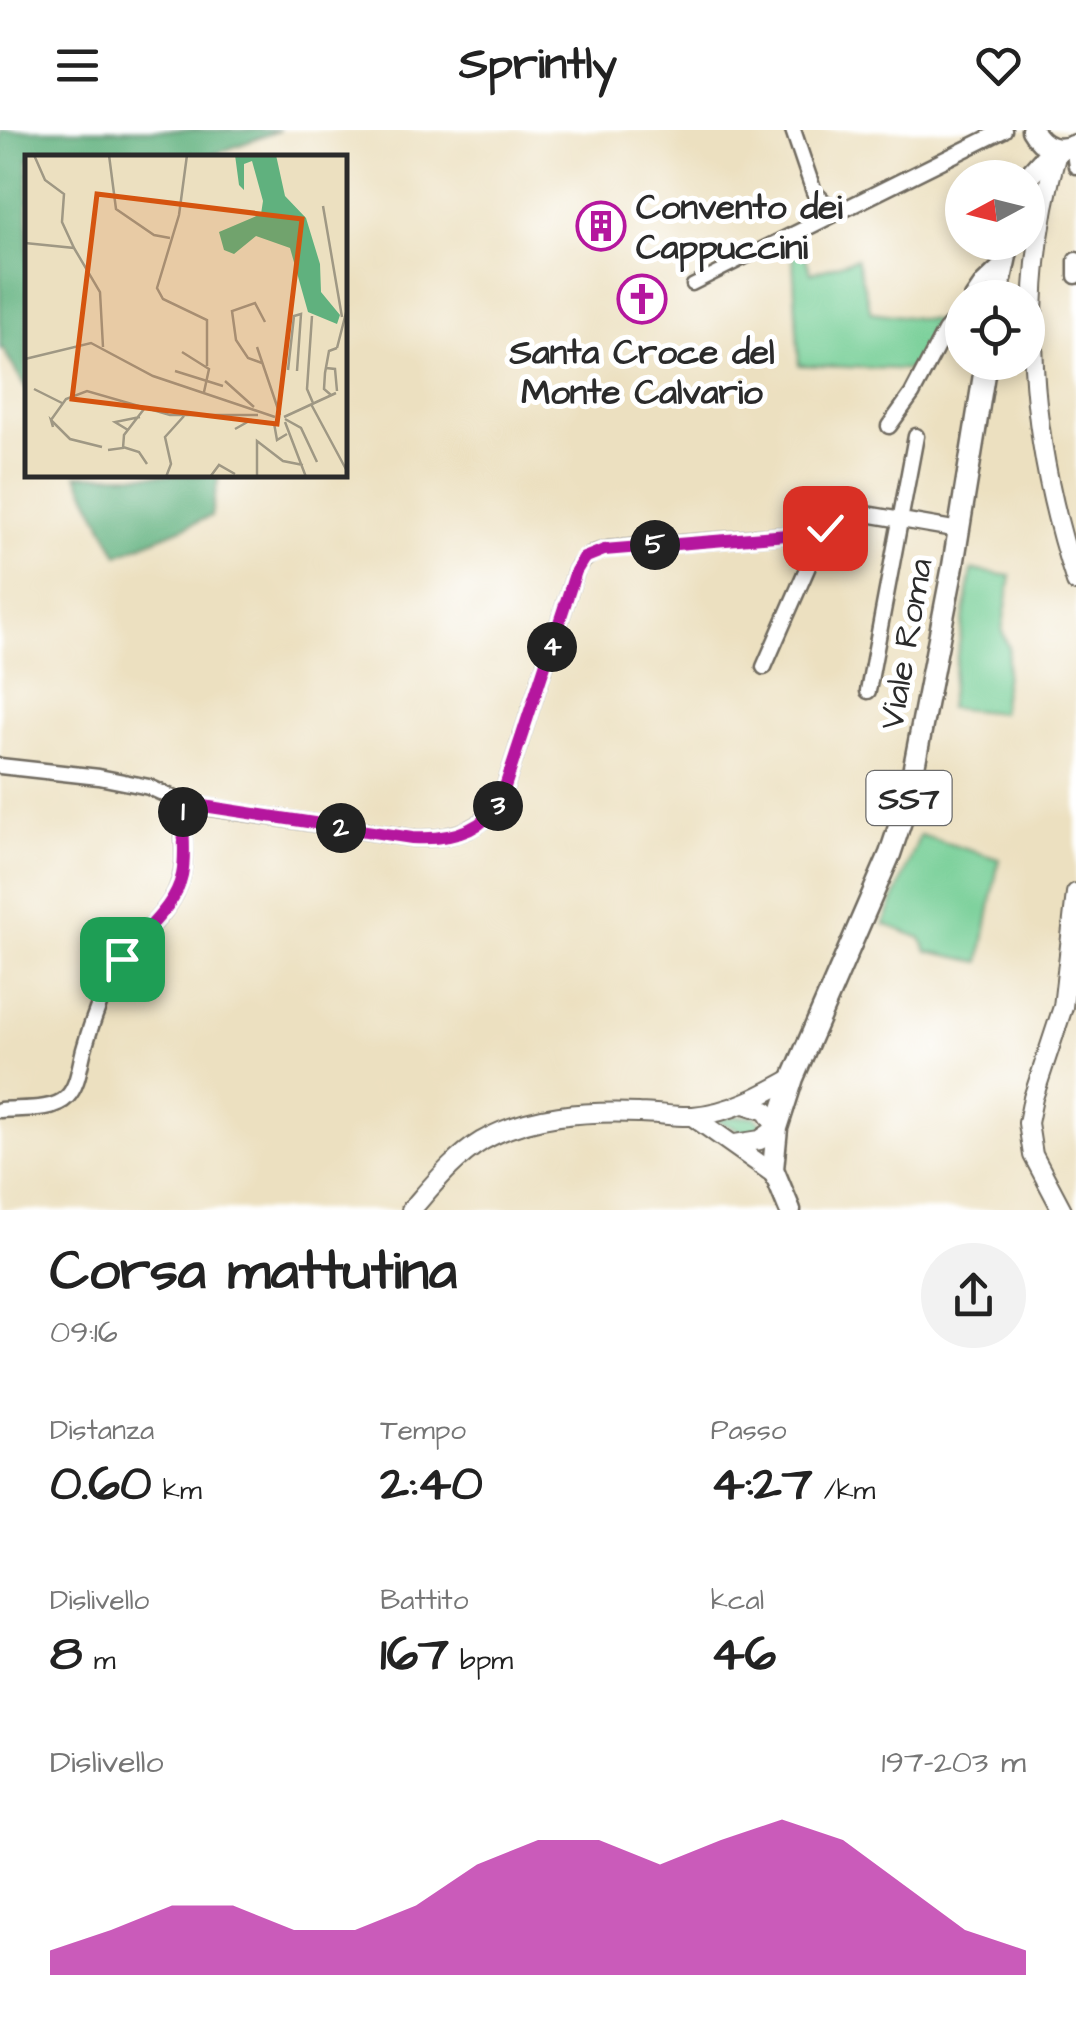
<!DOCTYPE html>
<html lang="it">
<head>
<meta charset="utf-8">
<style>
	:root { --surface:#fff; --page:#f2f2f2; --text:#222; --muted:#767676; --accent:#b5179e }
	body { margin:0; font-family:"Architects Daughter",sans-serif; background:var(--page); color:var(--text); height:100vh; display:flex; flex-direction:column; font-size:38px; white-space:nowrap }
	* { box-sizing:border-box; margin:0 }
	p { font-size:32px; color:var(--muted) }
	.icon { flex:none; width:55px; height:55px; fill:none; stroke:currentColor; stroke-width:2; stroke-linecap:round; stroke-linejoin:round }
	.map { position:relative; height:1080px; overflow:hidden }
	.panel { display:flex; flex-direction:column; background:var(--surface); flex:1 }
	.panel>* { flex:none }
	.needle { width:65px; rotate:263deg }
	.fabs { position:absolute; left:945px; top:30px; display:grid; gap:20px }
	.fabs a { display:grid; place-items:center; width:100px; height:100px; border-radius:50%; background:var(--surface); box-shadow:0 5px 15px #0003; font-size:50px }
	.pin { position:absolute; display:grid; place-items:center; width:85px; height:85px; color:#fff; margin:-42px; border-radius:20px; box-shadow:0 5px 15px #0006 }
	.km { position:absolute; width:50px; height:50px; margin:-25px; border-radius:50%; background:#222; color:#fff; font-size:28px; line-height:50px; text-align:center }
	.round { display:grid; place-items:center; flex:none; width:105px; height:105px; border-radius:52px; background:var(--page) }
	.head { display:flex; align-items:center; justify-content:space-between; height:170px; padding:0 50px }
	h1 { font-size:55px; font-weight:700; line-height:75px }
	.stats { display:grid; grid-template-columns:repeat(3,1fr); gap:15px; height:170px; padding:10px 50px }
	.stats div { display:grid; align-content:center }
	.stats b { font-size:50px; font-weight:700 }
	.stats small { font-size:28px; font-weight:400 }
	.stats p { font-size:28px }
	.chart { height:280px; padding:20px 50px }
	.chart p { display:flex; justify-content:space-between }
	.chart svg { width:100%; height:180px; margin-top:10px; fill:var(--accent); opacity:.7 }
	header { display:flex; justify-content:space-between; align-items:center; height:130px; padding:0 50px; background:var(--surface); font-size:45px; font-weight:700 }
	.map>svg:first-child { display:block }
	.green { fill:#75ce95; stroke:#507c60; stroke-width:2.5 }
	.forest { fill:#60b17e; stroke:#466e54; stroke-width:2.5 }
	.lines { fill:none; stroke-linecap:round; stroke-linejoin:round }
	.pedestrian-casing { stroke:#6f6a5f; stroke-width:15 }
	.minor-casing { stroke:#6f6a5f; stroke-width:19 }
	.secondary-casing { stroke:#6f6a5f; stroke-width:22 }
	.primary-casing { stroke:#6f6a5f; stroke-width:25 }
	.pedestrian { stroke:#fff; stroke-width:10 }
	.minor { stroke:#fff; stroke-width:14 }
	.secondary { stroke:#fff; stroke-width:18 }
	.primary { stroke:#fff; stroke-width:20 }
	.route-casing { stroke:#fff; stroke-width:20 }
	.route { stroke:#b5179e; stroke-width:12 }
	.labels { text-anchor:middle; stroke-width:10; stroke-linejoin:round; paint-order:stroke }
	.shield { fill:#fff; stroke:#6b6b6b; stroke-width:2.5 }
	.shield-label { font-size:32px; font-weight:bold; fill:#2b2b2b }
	.poi-label { font-size:35px; font-weight:bold; fill:#2b2b2b; stroke:#fff; text-anchor:start }
	.street-label { font-size:35px; fill:#2b2b2b; stroke:#fff }
	.inset-road { fill:none; stroke:#9f9884; stroke-width:2.5 }
	.view { fill:#d5540f; fill-opacity:0.15; stroke:#d5540f; stroke-width:5 }
	.inset-edge { fill:none; stroke:#2b2b2b; stroke-width:5 }
</style>
</head>
<body>
<header><svg class="icon" aria-label="menu" viewBox="0 0 24 24"><path d="M4 6h16M4 12h16M4 18h16"/></svg>Sprintly<svg class="icon" aria-label="heart" viewBox="0 0 24 24"><path d="M12 20l-8-8c-3-5 5-10 8-4 3-6 11-1 8 4z"/></svg></header>
<div class="map">
<svg width="1076" height="1080" viewBox="0 0 1076 1080">
	<rect width="100%" height="100%" fill="#fff"/>
	<filter id="ink" filterUnits="userSpaceOnUse"><feTurbulence type="fractalNoise" baseFrequency=".01" numOctaves="2"/><feDisplacementMap in="SourceGraphic" scale="20" xChannelSelector="R" yChannelSelector="G"/><feConvolveMatrix kernelMatrix="1 2 1 2 8 2 1 2 1" color-interpolation-filters="sRGB"/></filter>
	<filter id="wash" filterUnits="userSpaceOnUse"><feTurbulence type="fractalNoise" baseFrequency=".0048" numOctaves="4" result="noise"/><feDisplacementMap in="SourceGraphic" scale="40" xChannelSelector="R" yChannelSelector="G"/><feGaussianBlur stdDeviation="2.25" result="paint"/><feColorMatrix in="noise" values="0 0 0 0 0 0 0 0 0 0 0 0 0 0 0 0 0 1.4 0 .05"/><feComposite in="paint" operator="in"/></filter>
	<g filter="url(#wash)">
		<rect width="100%" height="100%" fill="#ece0c0"/>
		<!-- green -->
		<path class="green" d="M 799,108 L 811,143 L 856,129 L 871,182 L 946,192 L 920,240 L 799,235 L 792,111 Z
			M 972,440 L 1011,446 L 1002,501 L 1009,518 L 1001,583 L 948,578 Z
			M 920,705 L 999,729 L 980,832 L 927,821 L 921,808 L 884,794 Z
			M 755,986 L 762,995 L 761,999 L 752,1006 L 711,988 Z"/>
		<!-- forest -->
		<path class="forest" d="M 0,0 L 280,0 L 207,27 L 28,28 L 27,260 L 3,219 L 0,219 Z
			M 77,345 L 219,345 L 211,386 L 118,425 Z"/>
	</g>
	<g filter="url(#ink)">
		<g class="lines">
			<!-- pedestrian casing -->
			<g class="pedestrian-casing">
				<path id="pedestrian" d="M 692,155 L 762,120"/>
			</g>
			<!-- minor casing -->
			<g class="minor-casing">
				<path id="minor" d="M 793,0 L 814,62 L 825,73 L 840,81
					M 1073,16 L 1076,36
					M 762,120 L 1004,0
					M 1076,130 L 1076,146
					M 972,168 L 983,152 L 1004,132
					M 889,296 L 912,264 L 945,201 L 962,182
					M 764,537 L 823,402 C 830,387 839,381 855,382 L 959,400
					M 868,561 L 916,306
					M 0,636 L 99,647 L 149,657 L 184,673 L 199,676 L 412,708 C 446,710 480,703 500,672 L 576,441 C 583,427 593,422 608,419 L 823,402
					M 0,980 C 19,978 53,982 67,967 C 79,955 80,931 85,916 C 91,894 100,871 109,850 C 126,815 166,789 178,757 C 189,731 180,700 184,673"/>
			</g>
			<!-- secondary casing -->
			<g class="secondary-casing">
				<path id="secondary" d="M 1058,19 C 1016,162 1030,312 1076,452
					M 692,986 L 774,1044
					M 735,1014 L 760,1010 L 777,998 L 766,981 L 744,974
					M 411,1080 C 433,1055 454,1028 482,1011 C 529,984 587,981 639,983 C 657,983 675,987 693,986 C 730,983 761,966 793,948
					M 1062,1080 L 1033,1025 L 1028,993 L 1033,968 L 1063,877 L 1076,763"/>
			</g>
			<!-- primary casing -->
			<g class="primary-casing">
				<path id="primary" d="M 1032,0 C 1042,18 1057,23 1076,15
					M 1028,47 L 1053,19
					M 997,168 L 1009,112
					M 790,1080 L 773,1039 L 777,998 L 793,948 L 890,724 L 907,673 L 953,436 L 986,232"/>
			</g>
			<!-- pedestrian -->
			<use href="#pedestrian" class="pedestrian"/>
			<!-- minor -->
			<use href="#minor" class="minor"/>
			<!-- secondary -->
			<use href="#secondary" class="secondary"/>
			<!-- primary -->
			<use href="#primary" class="primary"/>
		</g>
	</g>
	<g class="lines" filter="url(#ink)">
		<!-- route casing -->
		<g class="route-casing">
			<path id="route" d="M 122,829 C 141,802 175,779 182,745 C 187,721 181,697 184,673 L 412,708 C 446,710 481,703 500,672 L 576,441 L 584,428 L 604,420 L 823,402 L 825,398"/>
		</g>
		<!-- route -->
		<use href="#route" class="route"/>
	</g>
	<!-- icons -->
	<defs>
		<g id="building-ring" transform="scale(2.5)"><circle r="9.5" fill="#fff" stroke="#b5179e" stroke-width="1.5"/><path d="M-4-6H4V6H1V3H-1V6H-4ZM-2.5-4.3h1.7v1.8h-1.7ZM.8-4.3h1.7v1.8H.8ZM-2.5-1h1.7V.8h-1.7ZM.8-1h1.7V.8H.8Z" fill="#b5179e"/></g>
		<g id="church-ring" transform="scale(2.5)"><circle r="9.5" fill="#fff" stroke="#b5179e" stroke-width="1.5"/><path d="M-1.2-6h2.4v3.5h3.3v2.4h-3.3V6h-2.4V-.1h-3.3v-2.4h3.3Z" fill="#b5179e"/></g>
	</defs>
	<g fill-rule="evenodd">
		<use href="#building-ring" x="601" y="96"/>
		<use href="#church-ring" x="642" y="169"/>
	</g>
	<g class="labels">
		<!-- shield labels -->
		<rect class="shield" x="866.5" y="641" width="85" height="54" rx="8"/>
		<g class="shield-label">
			<text x="909" y="679">SS7</text>
		</g>
		<!-- poi labels -->
		<g class="poi-label">
			<text x="636" y="88">Convento dei<tspan x="636" dy="40">Cappuccini</tspan></text>
			<text x="642" y="233" text-anchor="middle">Santa Croce del<tspan x="642" dy="40">Monte Calvario</tspan></text>
		</g>
		<!-- street labels -->
		<g class="street-label">
			<text transform="translate(905 514) rotate(-80)" y="12">Viale Roma</text>
		</g>
	</g>
	<!-- overview -->
	<g transform="translate(25 25)">
		<rect width="322" height="322" fill="#ece0c0"/>
		<path d="M 210,0 L 251,0 L 260,41 L 281,63 L 295,109 L 296,137 L 315,160 L 312,169 L 283,157 L 265,93 L 231,81 L 209,99 L 199,95 L 194,77 L 236,59 L 238,46 L 227,6 L 219,9 L 219,35 L 214,30 Z" fill="#60b17e"/>
		<path class="inset-road" d="M 9,0 L 20,25 L 39,39 L 37,67 L 49,93M 84,0 L 91,54 L 129,80 L 145,83M 162,0 L 154,60 L 132,133 L 138,144 L 182,165 L 182,211M 298,51 L 317,162M 0,88 L 49,93 L 75,137 L 78,192M 287,161 L 282,234 L 288,248M 232,192 L 255,260M 312,193 L 323,150M 157,197 L 184,214 L 179,237M 0,204 L 66,188 L 128,221 L 250,262M 237,208 L 223,203 L 211,185 L 207,156 L 230,148 L 240,167M 301,213 L 310,214 L 312,236M 263,215 L 269,161 L 276,159 L 272,216M 150,216 L 198,231M 200,226 L 229,252M 9,234 L 37,248M 306,240 L 299,234 L 300,218 L 304,196 L 312,193M 286,249 L 323,318M 259,262 L 311,238M 260,264 L 276,273 L 292,307M 26,265 L 41,244 L 62,236 L 145,260 L 233,260M 260,267 L 281,322M 28,272 L 26,265 L 45,284 L 77,292M 210,274 L 226,265 L 249,268 L 252,285 L 262,279M 103,275 L 90,267 L 115,262M 98,292 L 114,297 L 122,309M 83,295 L 98,293 L 99,280 L 119,254M 141,322 L 146,309 L 140,282 L 159,261M 185,322 L 194,310 L 210,319M 232,322 L 232,286 L 258,306 L 278,310"/>
		<path class="view" d="M 72,39 L 277,64 L 252,269 L 47,244 Z"/>
		<rect width="322" height="322" class="inset-edge"/>
	</g>
</svg>
<div class="fabs">
<a><svg class="needle" viewBox="-14 -14 28 28"><path d="M0-13l5 13h-10z" fill="#e53935"/><path d="M0 13l5-13h-10z" fill="#767676"/></svg></a>
<a><svg class="icon" aria-label="locate" viewBox="0 0 24 24"><circle cx="12" cy="12" r="6"/><path d="M12 2v4M12 18v4M2 12h4M18 12h4"/></svg></a>
</div>
<div class="pin" style="left:122px;top:829px;background:#1e9e55"><svg class="icon" aria-label="arrive" viewBox="0 0 24 24"><path d="M6 21V4h12l-3 4 3 4H6"/></svg></div>
<div class="pin" style="left:825px;top:398px;background:#d93025"><svg class="icon" aria-label="check" viewBox="0 0 24 24"><path d="M5 12l5 5 9-10"/></svg></div>
<b class="km" style="left:183px;top:682px">1</b>
<b class="km" style="left:341px;top:698px">2</b>
<b class="km" style="left:498px;top:676px">3</b>
<b class="km" style="left:552px;top:517px">4</b>
<b class="km" style="left:655px;top:415px">5</b>
</div>
<section class="panel">
<div class="head"><div><h1>Corsa mattutina</h1><p>09:16</p></div><a class="round"><svg class="icon" aria-label="share" viewBox="0 0 24 24"><path d="M12 15V3M7 8l5-5 5 5M5 13v7h14v-7"/></svg></a></div>
<div class="stats">
<div><p>Distanza</p><b>0.60<small> km</small></b></div>
<div><p>Tempo</p><b>2:40</b></div>
<div><p>Passo</p><b>4:27<small> /km</small></b></div>
</div>
<div class="stats">
<div><p>Dislivello</p><b>8<small> m</small></b></div>
<div><p>Battito</p><b>167<small> bpm</small></b></div>
<div><p>kcal</p><b>46</b></div>
</div>
<div class="chart"><p><span>Dislivello</span>197–203 m</p>
<svg viewBox="0 0 160 44" preserveAspectRatio="none"><path d="M0 44V38L10 33L20 27L30 27L40 33L50 33L60 27L70 17L80 11L90 11L100 17L110 11L120 6L130 11L140 22L150 33L160 38V44z"/></svg>
</div>
</section>
</body>
</html>
